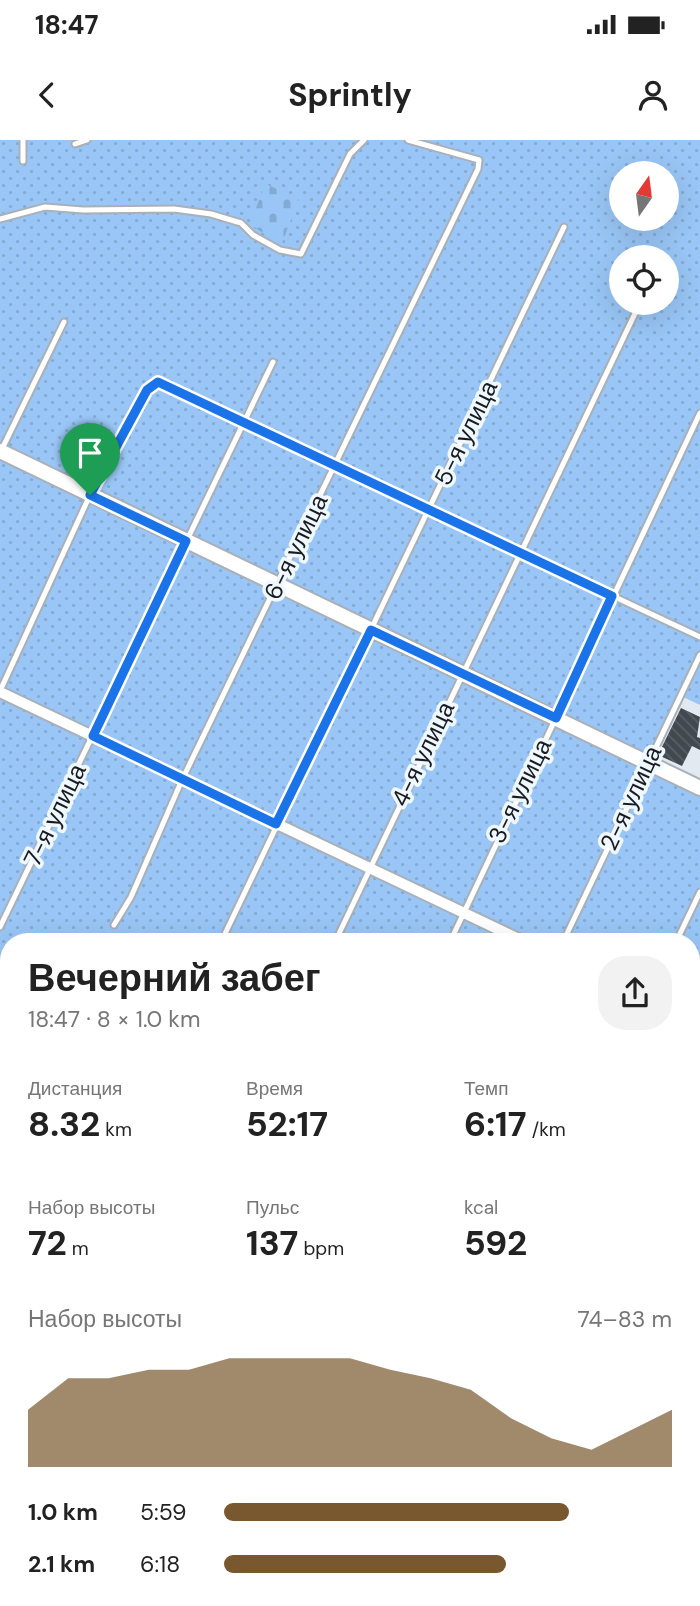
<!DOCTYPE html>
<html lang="ru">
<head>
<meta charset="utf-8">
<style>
	:root { --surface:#fff; --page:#f2f2f2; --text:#222; --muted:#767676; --accent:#7a582f }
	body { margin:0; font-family:"DM Sans",sans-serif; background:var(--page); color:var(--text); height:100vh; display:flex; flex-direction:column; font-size:26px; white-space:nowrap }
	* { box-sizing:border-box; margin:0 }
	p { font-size:23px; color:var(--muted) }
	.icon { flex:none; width:38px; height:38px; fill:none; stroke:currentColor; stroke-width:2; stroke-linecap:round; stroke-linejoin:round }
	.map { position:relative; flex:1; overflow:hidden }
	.side { position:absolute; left:0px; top:793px; width:700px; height:674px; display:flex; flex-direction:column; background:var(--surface); border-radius:28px 28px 0 0; box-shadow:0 7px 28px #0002 }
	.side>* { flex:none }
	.needle { width:46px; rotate:14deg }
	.buttons { position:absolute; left:609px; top:21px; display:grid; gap:14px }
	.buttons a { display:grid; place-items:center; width:70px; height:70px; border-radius:50%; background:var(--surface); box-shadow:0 7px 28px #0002; font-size:35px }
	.pin { position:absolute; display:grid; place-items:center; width:60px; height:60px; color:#fff; margin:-72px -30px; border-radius:50% 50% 50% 0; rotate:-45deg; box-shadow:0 0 7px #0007 }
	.pin .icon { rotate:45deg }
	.round { display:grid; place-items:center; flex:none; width:74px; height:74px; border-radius:28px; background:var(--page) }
	.headline { display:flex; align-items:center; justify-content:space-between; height:119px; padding:0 28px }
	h1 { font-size:38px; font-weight:700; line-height:52px }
	.stats { display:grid; grid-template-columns:repeat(3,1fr); gap:10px; height:119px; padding:7px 28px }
	.stats div { display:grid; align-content:center }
	.stats b { font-size:35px; font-weight:700 }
	.stats small { font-size:19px; font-weight:400 }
	.stats p { font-size:19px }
	.chart { height:196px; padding:14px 28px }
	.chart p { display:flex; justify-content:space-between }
	.chart svg { width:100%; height:126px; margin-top:7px; fill:var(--accent); opacity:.7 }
	ul { padding:0 28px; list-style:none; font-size:23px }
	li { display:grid; grid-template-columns:112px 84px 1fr; align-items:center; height:52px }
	li i { height:18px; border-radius:9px; background:var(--accent) }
	.status { display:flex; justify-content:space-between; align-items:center; height:49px; padding:0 35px; background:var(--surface); direction:ltr }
	.status svg { height:19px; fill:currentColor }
	header { display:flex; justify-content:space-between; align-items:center; height:91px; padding:0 28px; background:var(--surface); font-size:32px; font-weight:700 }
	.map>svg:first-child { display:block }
	.grass { fill:url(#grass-dots); fill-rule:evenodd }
	.cemetery { fill:url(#cemetery-stones) }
	.building { fill:url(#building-back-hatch) }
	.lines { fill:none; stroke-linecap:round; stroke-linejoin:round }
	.service-casing { stroke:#a9b0b7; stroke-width:9 }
	.minor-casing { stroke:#a9b0b7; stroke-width:14 }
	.tertiary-casing { stroke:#a9b0b7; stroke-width:18 }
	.service { stroke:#fff; stroke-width:5 }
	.minor { stroke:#fff; stroke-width:10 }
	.tertiary { stroke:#fff; stroke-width:14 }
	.route-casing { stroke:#fff; stroke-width:14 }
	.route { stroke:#1a73e8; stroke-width:9 }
	.labels { text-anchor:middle; stroke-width:7; stroke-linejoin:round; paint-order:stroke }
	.street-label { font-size:24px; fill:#191b1e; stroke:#eff7ff }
</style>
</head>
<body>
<div class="status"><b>18:47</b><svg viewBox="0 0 49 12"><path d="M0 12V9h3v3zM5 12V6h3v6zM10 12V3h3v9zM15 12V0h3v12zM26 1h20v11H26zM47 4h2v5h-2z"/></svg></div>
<header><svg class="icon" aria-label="back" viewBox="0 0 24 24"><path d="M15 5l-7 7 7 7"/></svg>Sprintly<svg class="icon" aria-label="person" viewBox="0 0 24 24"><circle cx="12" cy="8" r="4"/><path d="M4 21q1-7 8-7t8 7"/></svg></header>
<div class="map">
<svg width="700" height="1466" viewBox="0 0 700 1466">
	<defs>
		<pattern id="grass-dots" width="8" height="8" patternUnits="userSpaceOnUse" patternTransform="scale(1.75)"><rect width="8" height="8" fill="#99c6f6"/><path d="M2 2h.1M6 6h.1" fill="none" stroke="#83aad2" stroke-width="1.8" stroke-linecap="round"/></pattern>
		<pattern id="cemetery-stones" width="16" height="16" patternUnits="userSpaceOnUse" patternTransform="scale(1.75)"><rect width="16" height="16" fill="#99c6f6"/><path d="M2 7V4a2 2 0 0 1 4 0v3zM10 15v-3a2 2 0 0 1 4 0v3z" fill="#83aad2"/></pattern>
		<pattern id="building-back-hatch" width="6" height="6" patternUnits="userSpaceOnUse" patternTransform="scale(1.75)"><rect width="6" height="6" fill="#42484f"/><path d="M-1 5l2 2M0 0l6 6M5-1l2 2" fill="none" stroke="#5a5f65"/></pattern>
	</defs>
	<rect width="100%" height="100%" fill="#e2e9f1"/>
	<!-- grass -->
	<path class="grass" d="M 0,0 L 700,0 L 700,565 L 683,557 L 646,629 L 700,656 L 700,972 L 691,973 L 691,802 L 9,802 L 9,1056 L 0,1058 ZM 621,33 L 667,33 L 667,79 L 621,79 ZM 621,117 L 667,117 L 667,163 L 621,163 Z"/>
	<!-- cemetery -->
	<path class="cemetery" d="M 265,44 L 299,58 L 281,106 L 250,84 Z"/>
	<!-- building -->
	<path class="building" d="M 681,568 L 700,577 L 697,597 L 700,598 L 700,610 L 692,606 L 682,626 L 658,615 Z
		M 691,1350 L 700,1350 L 700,1466 L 691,1466 Z"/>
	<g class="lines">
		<!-- service casing -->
		<g class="service-casing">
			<path id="service" d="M 23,0 L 23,21
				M 75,4 L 87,0
				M 0,79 L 45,67 L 83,70 L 174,69 L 211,74 L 241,83 L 253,95 L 280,110 L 301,114 L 350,14 L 364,0
				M 1,311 L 64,182
				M 0,551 L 90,355 L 147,250 L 158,242 L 700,497
				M 114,785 L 131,757 L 182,640 L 478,29 L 479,20 L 408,0
				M 0,787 L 273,222
				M 221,802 L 564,87
				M 335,802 L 640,163
				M 450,802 L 700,273
				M 563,802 L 700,515
				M 676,802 L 700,752
				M 691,981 L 700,981
				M 0,1047 L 9,1043
				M 691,1080 L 700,1081
				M 0,1164 L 9,1163
				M 617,1466 L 617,1458"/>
		</g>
		<!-- minor casing -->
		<g class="minor-casing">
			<path id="minor" d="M 0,552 L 525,802
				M 691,883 L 700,888
				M 691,1301 L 700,1301
				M 0,1302 L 9,1302
				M 18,1466 L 18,1458
				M 156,1466 L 156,1458"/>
		</g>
		<!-- tertiary casing -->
		<g class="tertiary-casing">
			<path id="tertiary" d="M 0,311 L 700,648"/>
		</g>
		<!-- service -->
		<use href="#service" class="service"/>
		<!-- minor -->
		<use href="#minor" class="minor"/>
		<!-- tertiary -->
		<use href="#tertiary" class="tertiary"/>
	</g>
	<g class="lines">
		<!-- route casing -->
		<g class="route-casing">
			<path id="route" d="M 158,242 L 612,456 L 556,578 L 371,490 L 276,684 L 93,596 L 186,401 L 90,355 L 147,250 Z"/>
		</g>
		<!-- route -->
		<use href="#route" class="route"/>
	</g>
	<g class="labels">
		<!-- street labels -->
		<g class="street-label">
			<text transform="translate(466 293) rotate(-64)" y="8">5-я улица</text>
			<text transform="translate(296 407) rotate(-64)" y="8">6-я улица</text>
			<text transform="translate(423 614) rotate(-64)" y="8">4-я улица</text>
			<text transform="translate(520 651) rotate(-64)" y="8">3-я улица</text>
			<text transform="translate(631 658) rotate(-65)" y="8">2-я улица</text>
			<text transform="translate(55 675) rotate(-64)" y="8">7-я улица</text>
		</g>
	</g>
</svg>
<div class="buttons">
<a><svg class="needle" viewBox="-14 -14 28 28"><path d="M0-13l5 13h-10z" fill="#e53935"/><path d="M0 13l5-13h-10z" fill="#767676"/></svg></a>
<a><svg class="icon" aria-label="locate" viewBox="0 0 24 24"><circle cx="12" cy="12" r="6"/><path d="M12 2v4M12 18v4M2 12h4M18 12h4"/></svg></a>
</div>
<div class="pin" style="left:90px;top:355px;background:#1e9e55"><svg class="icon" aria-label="arrive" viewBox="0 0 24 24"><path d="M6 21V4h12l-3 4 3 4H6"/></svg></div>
<section class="side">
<div class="headline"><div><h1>Вечерний забег</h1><p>18:47 · 8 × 1.0 km</p></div><a class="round"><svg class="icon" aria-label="share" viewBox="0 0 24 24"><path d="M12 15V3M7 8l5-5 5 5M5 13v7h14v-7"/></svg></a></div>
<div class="stats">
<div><p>Дистанция</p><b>8.32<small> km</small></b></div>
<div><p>Время</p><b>52:17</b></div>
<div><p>Темп</p><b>6:17<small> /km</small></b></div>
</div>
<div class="stats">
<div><p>Набор высоты</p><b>72<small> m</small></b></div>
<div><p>Пульс</p><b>137<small> bpm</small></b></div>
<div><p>kcal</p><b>592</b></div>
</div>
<div class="chart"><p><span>Набор высоты</span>74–83 m</p>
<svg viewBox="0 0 160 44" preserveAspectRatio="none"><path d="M0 44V24L10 13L20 13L30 10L40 10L50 6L60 6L70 6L80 6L90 10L100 13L110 17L120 27L130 34L140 38L150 31L160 24V44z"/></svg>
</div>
<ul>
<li><b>1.0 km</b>5:59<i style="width:77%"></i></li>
<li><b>2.1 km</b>6:18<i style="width:63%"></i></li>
</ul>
</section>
</div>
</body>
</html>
